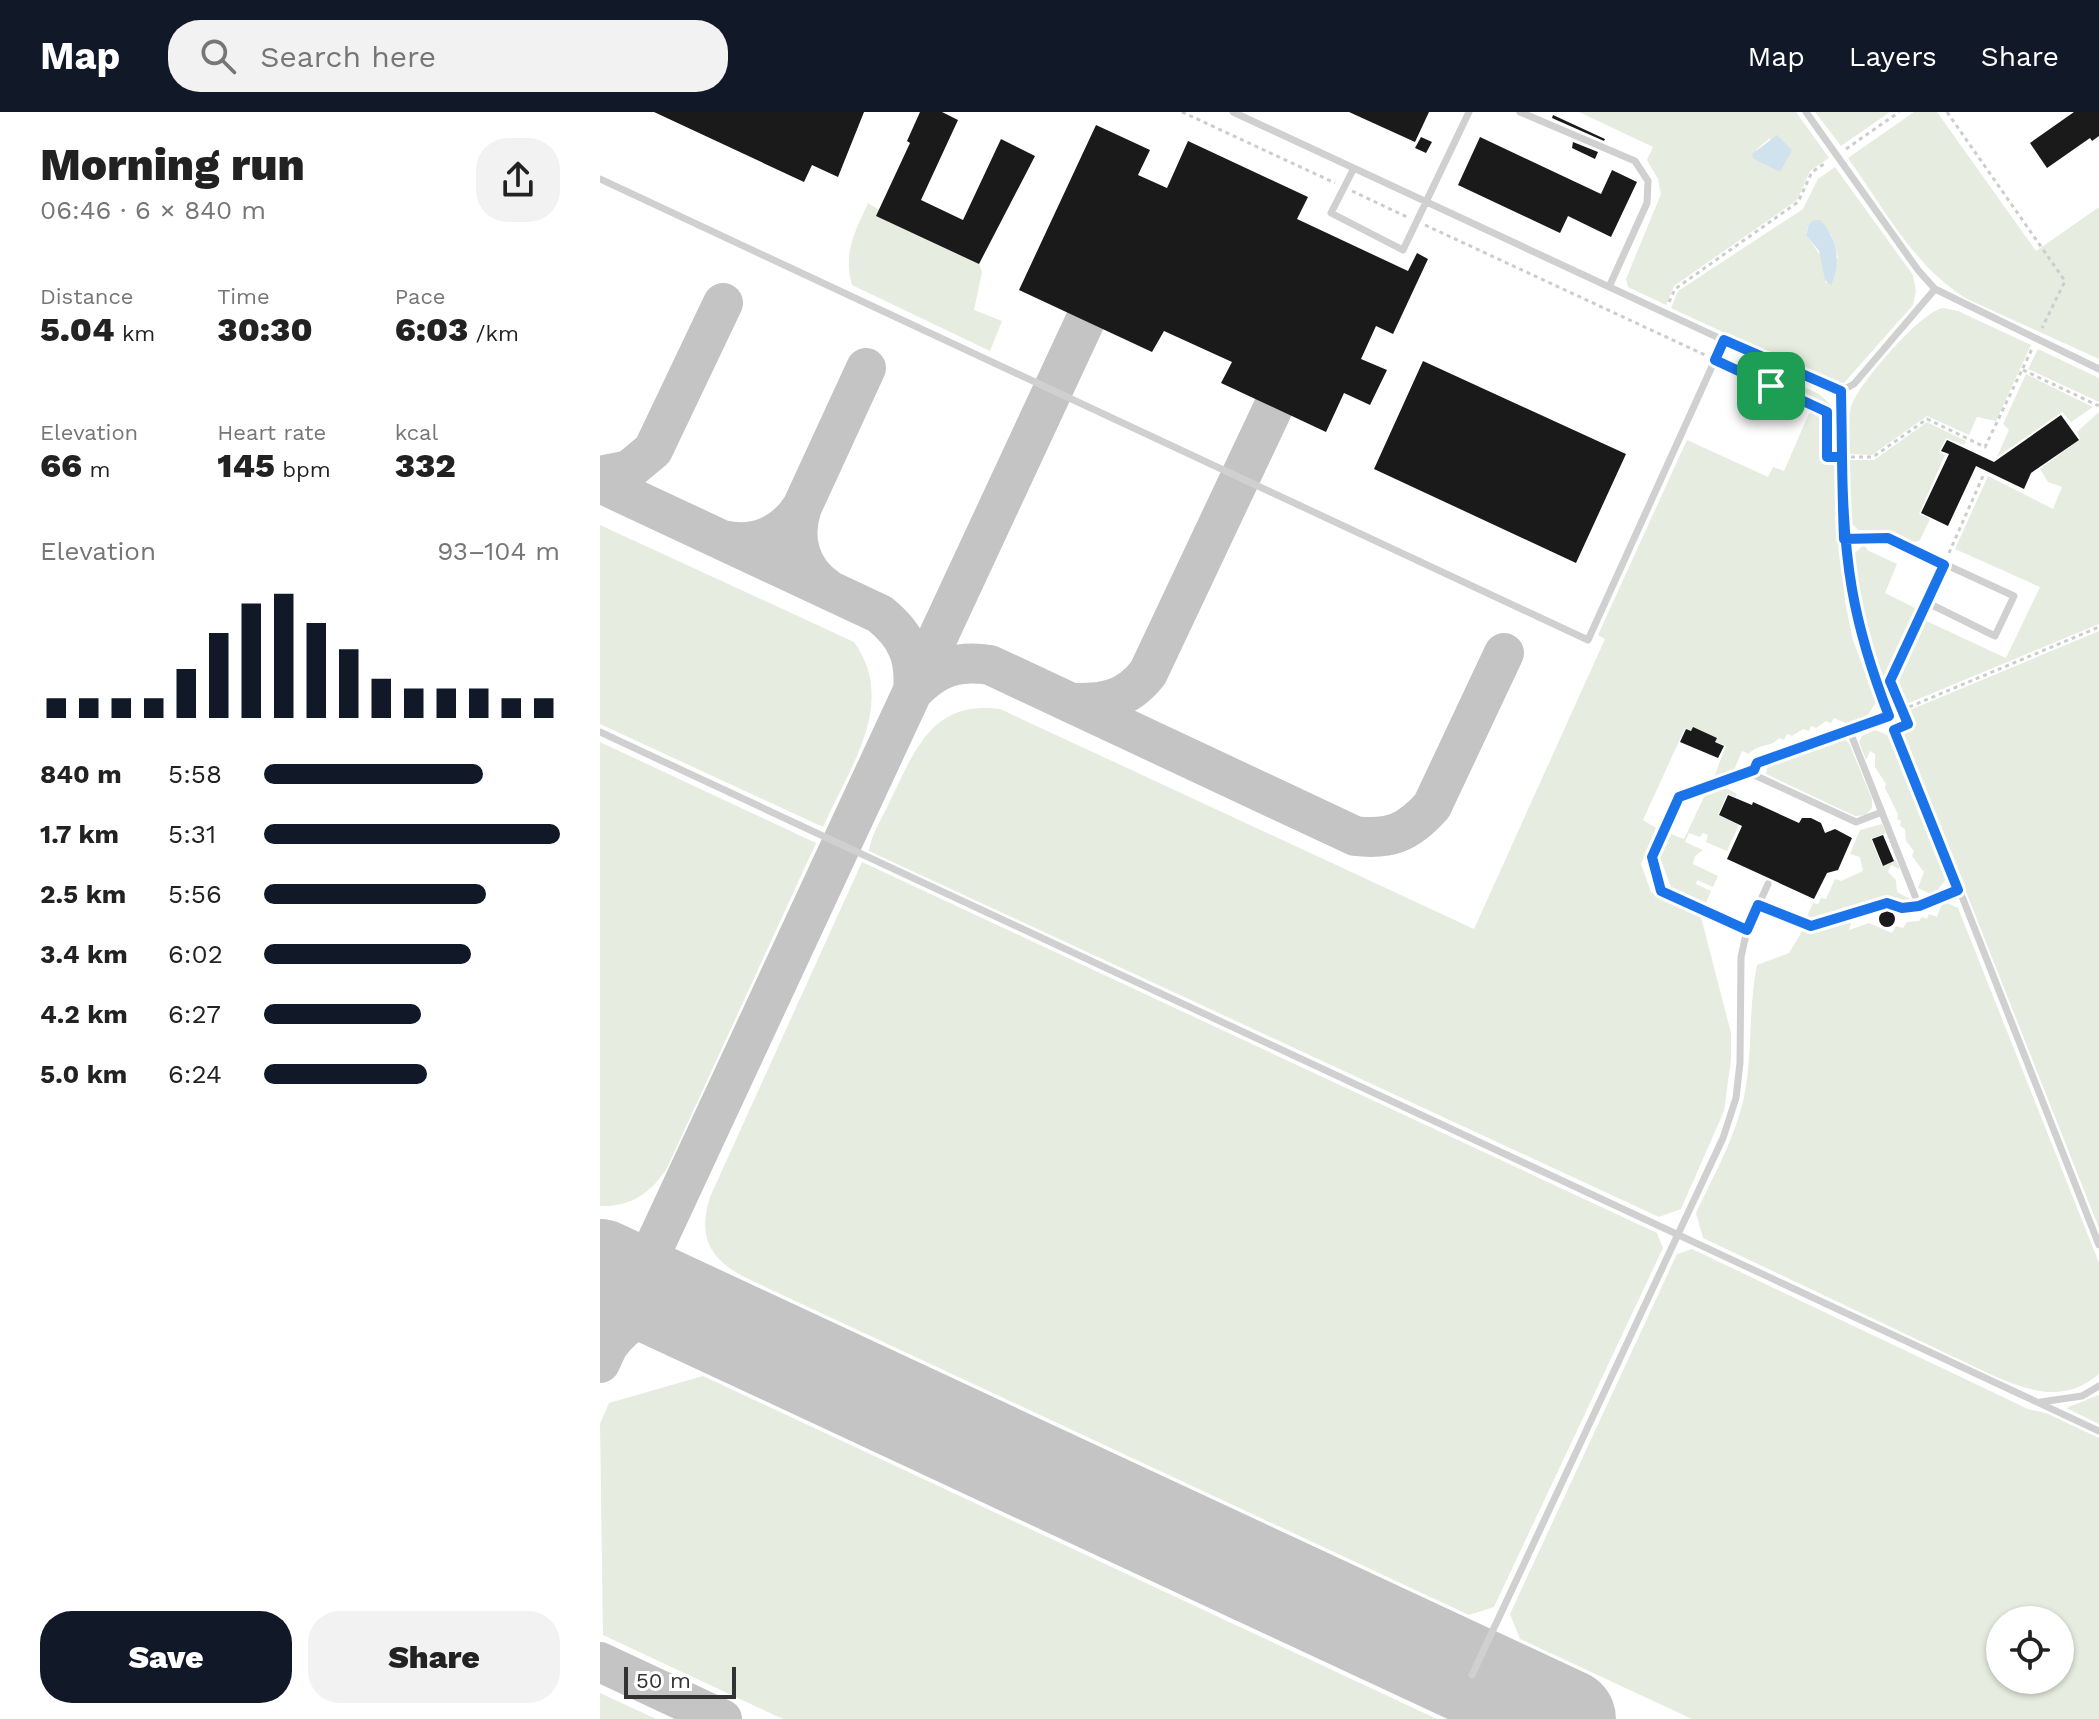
<!DOCTYPE html>
<html lang="en">
<head>
<meta charset="utf-8">
<style>
	:root { --surface:#fff; --page:#f2f2f2; --text:#222; --muted:#767676; --accent:#111827 }
	body { margin:0; font-family:"Work Sans",sans-serif; background:var(--page); color:var(--text); height:100vh; display:flex; flex-direction:column; font-size:30px; white-space:nowrap }
	* { box-sizing:border-box; margin:0 }
	p { font-size:26px; color:var(--muted) }
	.icon { flex:none; width:44px; height:44px; fill:none; stroke:currentColor; stroke-width:2; stroke-linecap:round; stroke-linejoin:round }
	.map { position:relative; flex:1; overflow:hidden }
	.drawer { display:flex; flex-direction:column; background:var(--surface); width:600px }
	.drawer>* { flex:none }
	.tools { position:absolute; left:1386px; top:1494px; display:grid; gap:16px }
	.tools a { display:grid; place-items:center; width:88px; height:88px; border-radius:50%; background:var(--surface); box-shadow:0 2px 6px #0004; font-size:40px }
	.scale { position:absolute; left:24px; bottom:20px; width:112px; box-sizing:border-box; padding-left:8px; border:4px solid #333; border-top:0; font-size:22px; line-height:28px; white-space:nowrap; color:#333; -webkit-text-stroke:6px #fff; paint-order:stroke }
	.pin { position:absolute; display:grid; place-items:center; width:68px; height:68px; color:#fff; margin:-34px; border-radius:16px; box-shadow:0 4px 12px #0006 }
	.round { display:grid; place-items:center; flex:none; width:84px; height:84px; border-radius:32px; background:var(--page) }
	.head { display:flex; align-items:center; justify-content:space-between; height:136px; padding:0 40px }
	h1 { font-size:44px; font-weight:800; line-height:60px }
	.figures { display:grid; grid-template-columns:repeat(3,1fr); gap:12px; height:136px; padding:8px 40px }
	.figures div { display:grid; align-content:center }
	.figures b { font-size:34px; font-weight:800 }
	.figures small { font-size:22px; font-weight:400 }
	.figures p { font-size:22px }
	.chart { height:224px; padding:16px 40px }
	.chart p { display:flex; justify-content:space-between }
	.chart svg { width:100%; height:144px; margin-top:8px; stroke:var(--accent); stroke-width:6 }
	.cta { display:flex; gap:16px; margin-top:auto; padding:16px 40px }
	.cta a { flex:1; height:92px; border-radius:32px; background:var(--accent); color:#fff; font-size:32px; font-weight:800; line-height:92px; text-align:center }
	.cta a+a { background:var(--page); color:var(--text) }
	ul { padding:0 40px; list-style:none; font-size:26px }
	li { display:grid; grid-template-columns:128px 96px 1fr; align-items:center; height:60px }
	li i { height:20px; border-radius:10px; background:var(--accent) }
	header { display:flex; align-items:center; gap:48px; box-sizing:border-box; height:112px; padding:0 40px; background:var(--accent); color:#fff }
	header strong { font-size:38px }
	nav { display:flex; gap:44px; margin-inline-start:auto; font-size:28px }
	.search { width:560px; height:72px; background:var(--page); display:flex; align-items:center; gap:20px; box-sizing:border-box; padding:0 28px; border-radius:32px; color:var(--muted); font-size:30px }
	main { display:flex; flex:1; min-height:0 }
	.map>svg:first-child { display:block }
	.green { fill:#e6ecdf; fill-rule:evenodd }
	.water { fill:#cfe2ee }
	.lines { fill:none; stroke-linecap:round; stroke-linejoin:round }
	.taxiway { stroke:#c4c4c4; stroke-width:40 }
	.runway { stroke:#c4c4c4; stroke-width:100 }
	.building { fill:#1a1a1a }
	.path { stroke:#cdcdcd; stroke-width:3; stroke-dasharray:4 4; stroke-linecap:butt }
	.lane { stroke:#d0d0d0; stroke-width:7 }
	.route-casing { stroke:#fff; stroke-width:16 }
	.route { stroke:#1a73e8; stroke-width:10 }
</style>
</head>
<body>
<header>
<strong>Map</strong>
<div class="search"><svg class="icon" aria-label="search" viewBox="0 0 24 24"><circle cx="10" cy="10" r="6"/><path d="M15 15l6 6"/></svg>Search here</div>
<nav><a>Map</a><a>Layers</a><a>Share</a></nav>
</header>
<main>
<section class="drawer">
<div class="head"><div><h1>Morning run</h1><p>06:46 · 6 × 840 m</p></div><a class="round"><svg class="icon" aria-label="share" viewBox="0 0 24 24"><path d="M12 15V3M7 8l5-5 5 5M5 13v7h14v-7"/></svg></a></div>
<div class="figures">
<div><p>Distance</p><b>5.04<small> km</small></b></div>
<div><p>Time</p><b>30:30</b></div>
<div><p>Pace</p><b>6:03<small> /km</small></b></div>
</div>
<div class="figures">
<div><p>Elevation</p><b>66<small> m</small></b></div>
<div><p>Heart rate</p><b>145<small> bpm</small></b></div>
<div><p>kcal</p><b>332</b></div>
</div>
<div class="chart"><p><span>Elevation</span>93–104 m</p>
<svg viewBox="0 0 160 44" preserveAspectRatio="none"><path d="M5 44V38M15 44V38M25 44V38M35 44V38M45 44V29M55 44V18M65 44V9M75 44V6M85 44V15M95 44V23M105 44V32M115 44V35M125 44V35M135 44V35M145 44V38M155 44V38"/></svg>
</div>
<ul>
<li><b>840 m</b>5:58<i style="width:74%"></i></li>
<li><b>1.7 km</b>5:31<i style="width:100%"></i></li>
<li><b>2.5 km</b>5:56<i style="width:75%"></i></li>
<li><b>3.4 km</b>6:02<i style="width:70%"></i></li>
<li><b>4.2 km</b>6:27<i style="width:53%"></i></li>
<li><b>5.0 km</b>6:24<i style="width:55%"></i></li>
</ul>
<div class="cta"><a>Save</a><a>Share</a></div>
</section>
<div class="map">
<svg width="1499" height="1607" viewBox="0 0 1499 1607">
	<rect width="100%" height="100%" fill="#fff"/>
	<!-- green -->
	<path class="green" d="M 979,0 L 1196,0 L 1229,46 L 1210,59 L 1197,88 L 1074,174 L 1066,193 L 1028,175 L 1026,167 L 1061,82 L 1058,67 L 1047,48 L 1053,35 ZM 1170,26 L 1180,60 L 1161,49 L 1156,38 Z
		M 1215,0 L 1290,0 L 1241,34 Z
		M 1314,0 L 1337,0 L 1436,139 L 1499,95 L 1499,247 L 1367,187 C 1315,156 1283,95 1248,46 Z
		M 1235,55 L 1313,163 L 1316,179 L 1313,193 L 1244,271 L 1231,270 L 1071,196 L 1078,179 L 1203,97 L 1218,67 ZM 1209,112 L 1231,122 L 1238,145 L 1226,172 L 1223,148 L 1206,122 Z
		M 268,91 L 297,109 L 378,148 L 382,160 L 374,198 L 402,209 L 390,239 L 252,173 C 243,140 255,120 268,91 Z
		M 1343,196 L 1358,199 L 1431,233 L 1396,309 L 1377,305 L 1369,323 L 1327,304 L 1272,343 L 1249,342 C 1249,326 1246,307 1252,292 C 1261,270 1320,200 1343,196 Z
		M 1438,237 L 1499,266 L 1499,290 L 1428,257 Z
		M 1143,247 L 1219,282 L 1232,294 L 1245,490 L 1253,528 L 1276,590 L 1267,605 L 1248,612 L 1234,606 L 1231,611 L 1226,609 L 1216,616 L 1211,614 L 1209,619 L 1203,617 L 1192,624 L 1187,622 L 1184,628 L 1179,626 C 1171,636 1158,631 1149,642 L 1142,639 L 1134,658 L 1114,665 L 1126,634 L 1085,616 L 1043,708 L 1056,716 L 1041,752 L 1051,780 L 1101,805 L 1131,921 L 1131,947 L 1124,999 L 1081,1097 L 1059,1105 L 269,739 C 271,722 284,703 291,687 C 316,636 333,588 400,597 L 874,817 L 1005,527 L 998,523 L 1087,328 L 1168,365 L 1173,355 L 1184,359 L 1211,297 L 1124,255 Z
		M 1426,262 L 1493,295 L 1471,310 L 1462,300 L 1397,345 L 1409,318 L 1403,312 Z
		M 1499,300 L 1499,512 L 1304,593 L 1293,567 L 1322,507 L 1406,546 L 1440,475 L 1355,437 L 1388,364 L 1453,397 L 1462,375 L 1448,370 L 1440,357 L 1480,327 L 1477,320 Z
		M 1327,310 L 1366,329 L 1364,333 L 1346,326 L 1339,340 L 1345,343 L 1319,402 L 1330,407 L 1320,428 L 1313,431 L 1288,419 L 1258,418 L 1250,410 L 1248,348 L 1274,348 Z
		M 0,413 L 254,530 C 298,591 249,656 223,715 L 0,612 Z
		M 1265,432 L 1267,438 L 1297,452 L 1285,481 L 1319,498 L 1287,567 L 1304,612 L 1300,613 L 1263,511 L 1251,444 Z
		M 1499,519 L 1499,1116 L 1302,618 L 1311,614 L 1305,600 Z
		M 1275,618 L 1290,624 L 1347,766 L 1339,776 L 1341,781 L 1333,783 L 1318,776 L 1324,760 L 1312,744 L 1314,739 L 1306,729 L 1305,717 L 1300,714 L 1301,709 L 1297,707 L 1298,702 L 1285,676 L 1286,672 L 1275,655 L 1275,642 L 1270,639 L 1266,648 L 1259,630 L 1262,624 Z
		M 1243,626 L 1249,631 L 1272,687 L 1272,696 L 1266,703 L 1255,704 L 1166,662 L 1168,652 Z
		M 0,630 L 216,731 L 67,1056 C 51,1081 31,1095 0,1094 Z
		M 1126,676 L 1137,682 L 1135,685 L 1127,682 L 1118,703 L 1139,713 L 1127,739 L 1106,730 L 1108,723 L 1103,721 L 1100,725 L 1089,721 L 1085,730 L 1103,738 L 1095,744 L 1093,752 L 1118,764 L 1113,775 L 1097,768 L 1096,772 L 1111,779 L 1106,791 L 1071,775 L 1060,746 L 1071,722 L 1084,727 L 1105,683 Z
		M 1282,712 L 1286,721 L 1271,727 L 1282,754 L 1296,748 L 1300,757 L 1291,753 L 1288,760 L 1296,768 L 1297,780 L 1312,788 L 1302,791 L 1288,784 L 1221,809 L 1208,810 L 1206,807 L 1213,791 L 1218,792 L 1221,786 L 1226,787 L 1235,767 L 1241,769 L 1263,759 L 1260,745 L 1250,742 L 1260,718 Z
		M 262,750 L 1057,1121 L 1063,1136 L 894,1495 L 869,1503 L 144,1165 C 108,1146 98,1123 110,1085 Z
		M 1343,789 L 1358,796 L 1499,1151 L 1499,1262 C 1464,1292 1429,1279 1392,1263 L 1103,1126 L 1096,1101 C 1114,1063 1135,1026 1144,985 C 1153,942 1148,897 1157,853 L 1189,841 L 1203,818 L 1218,818 L 1252,807 L 1249,818 L 1269,811 L 1292,821 L 1296,814 L 1303,816 L 1307,810 L 1319,809 L 1322,805 L 1327,807 L 1329,802 L 1337,805 Z
		M 1092,1137 L 1428,1297 L 1446,1301 L 1499,1326 L 1499,1607 L 1092,1607 L 920,1527 L 910,1502 L 1077,1142 ZM 1460,1508 L 1460,1568 L 1400,1568 L 1400,1508 Z
		M 103,1264 L 837,1607 L 183,1607 L 3,1523 L 0,1312 L 9,1291 Z
		M 1499,1283 L 1499,1312 L 1466,1296 Z
		M 0,1581 L 56,1607 L 0,1607 Z"/>
	<!-- water -->
	<path class="water" d="M 1177,23 L 1192,38 L 1180,60 L 1154,47 L 1152,42 Z
		M 1214,108 L 1220,108 C 1237,125 1242,151 1231,173 L 1225,168 L 1219,139 L 1206,123 L 1209,112 Z"/>
	<g class="lines">
		<!-- taxiway -->
		<path class="taxiway" d="M 0,364 L 29,358 L 53,338 L 123,191
			M 0,371 L 280,502 C 307,524 316,545 313,579
			M 202,395 L 266,256
			M 122,428 C 155,436 184,423 202,395 C 191,426 200,459 228,477
			M 313,579 C 337,555 357,548 390,553 L 755,724 C 790,728 808,721 832,694 L 904,541
			M 471,591 C 504,592 527,588 548,561 L 673,296
			M 0,1168 L 14,1202 L 8,1234 C 29,1204 52,1199 87,1197
			M 0,1251 L 485,209
			M 0,1550 L 122,1607"/>
		<!-- runway -->
		<path class="runway" d="M 0,1157 L 966,1607"/>
	</g>
	<!-- building -->
	<path class="building" d="M 54,0 L 264,0 L 238,65 L 212,53 L 204,70 Z
		M 320,0 L 342,0 L 358,8 L 321,88 L 363,108 L 401,27 L 435,44 L 379,152 L 276,104 L 310,31 L 307,29 Z
		M 749,0 L 829,0 L 815,30 Z
		M 1474,0 L 1499,0 L 1499,24 L 1492,29 L 1490,26 L 1447,56 L 1430,31 Z
		M 953,3 L 1005,27 L 1004,29 L 952,6 Z
		M 496,13 L 550,38 L 538,63 L 567,76 L 588,29 L 708,85 L 697,107 L 808,159 L 817,141 L 828,147 L 793,222 L 776,214 L 761,247 L 787,258 L 770,293 L 744,281 L 726,320 L 621,271 L 632,250 L 564,219 L 552,240 L 419,178 Z
		M 821,25 L 832,30 L 826,41 L 815,36 Z
		M 880,25 L 1001,82 L 1012,58 L 1037,70 L 1011,125 L 968,104 L 960,121 L 858,73 Z
		M 973,30 L 998,40 L 995,47 L 972,36 Z
		M 823,249 L 1026,342 L 976,451 L 774,357 Z
		M 1461,303 L 1479,328 L 1431,361 L 1424,377 L 1376,354 L 1348,414 L 1321,401 L 1349,342 L 1341,339 L 1347,328 L 1394,350 Z
		M 1093,615 L 1117,626 L 1115,630 L 1124,634 L 1118,646 L 1080,630 L 1086,617 L 1091,619 Z
		M 1128,683 L 1152,693 L 1153,690 L 1199,711 L 1202,706 L 1211,706 L 1221,711 L 1225,721 L 1235,717 L 1252,726 L 1238,758 L 1227,761 L 1214,787 L 1127,747 L 1142,714 L 1119,703 Z
		M 1283,723 L 1294,749 L 1283,754 L 1272,727 Z
		M1279 807a8 8 0 1 1 16 0a8 8 0 1 1-16 0Z"/>
	<g class="lines">
		<!-- path -->
		<path class="path" d="M 582,0 L 735,71
			M 1347,0 L 1465,169 L 1442,216
			M 1246,37 L 1299,0
			M 752,79 L 807,105
			M 825,113 L 1105,243
			M 1069,190 L 1075,177 L 1198,90 L 1212,60 L 1227,50
			M 1126,253 L 1227,300 L 1227,345 L 1232,345
			M 1423,258 L 1499,294
			M 1251,345 L 1273,345 L 1327,307 L 1385,335 L 1432,237
			M 1349,441 L 1383,364
			M 1291,570 L 1321,501
			M 1298,589 L 1305,613
			M 1302,598 L 1499,515"/>
		<!-- lane -->
		<path class="lane" d="M 633,0 L 1231,278 L 1241,279 L 1254,272 L 1335,177
			M 920,0 L 1035,49 L 1048,69 L 1047,91 L 1009,175
			M 1206,0 L 1318,158 L 1335,177 L 1499,257
			M 754,56 L 731,101 L 803,138 L 869,0
			M 0,67 L 988,528 L 1124,228
			M 1241,279 L 1246,448 L 1260,525 L 1499,1133
			M 1244,427 L 1288,426 L 1414,484 L 1395,524 L 1326,490 L 1344,453
			M 1289,604 L 1250,620 L 1319,794 L 1358,778
			M 0,620 L 1499,1319
			M 1250,620 L 1242,619 L 1157,651 L 1152,662 L 1256,710 L 1282,700
			M 1158,793 L 1211,814 L 1287,791 L 1302,796 L 1319,794
			M 1147,818 L 1061,779 L 1052,745 L 1079,685 L 1154,658
			M 1441,1290 L 1482,1284 L 1499,1274
			M 872,1563 L 1123,1026 L 1136,986 L 1140,951 L 1141,845 L 1147,818 L 1168,772"/>
	</g>
	<g class="lines">
		<!-- route casing -->
		<g class="route-casing">
			<path id="route" d="M 1171,274 L 1227,300 L 1227,345 L 1242,345 C 1243,447 1252,509 1289,604 L 1157,651 L 1154,658 L 1079,685 L 1052,745 L 1061,779 L 1147,818 L 1158,793 L 1211,814 L 1287,791 L 1302,796 L 1319,794 L 1358,778 L 1294,618 L 1308,612 L 1290,569 L 1344,453 L 1288,426 L 1244,427 C 1242,378 1242,329 1241,279 L 1124,228 L 1115,248 L 1171,274"/>
		</g>
		<!-- route -->
		<use href="#route" class="route"/>
	</g>
</svg>
<div class="tools">
<a><svg class="icon" aria-label="locate" viewBox="0 0 24 24"><circle cx="12" cy="12" r="6"/><path d="M12 2v4M12 18v4M2 12h4M18 12h4"/></svg></a>
</div>
<div class="scale">50 m</div>
<div class="pin" style="left:1171px;top:274px;background:#1e9e55"><svg class="icon" aria-label="arrive" viewBox="0 0 24 24"><path d="M6 21V4h12l-3 4 3 4H6"/></svg></div>
</div>
</main>
</body>
</html>
